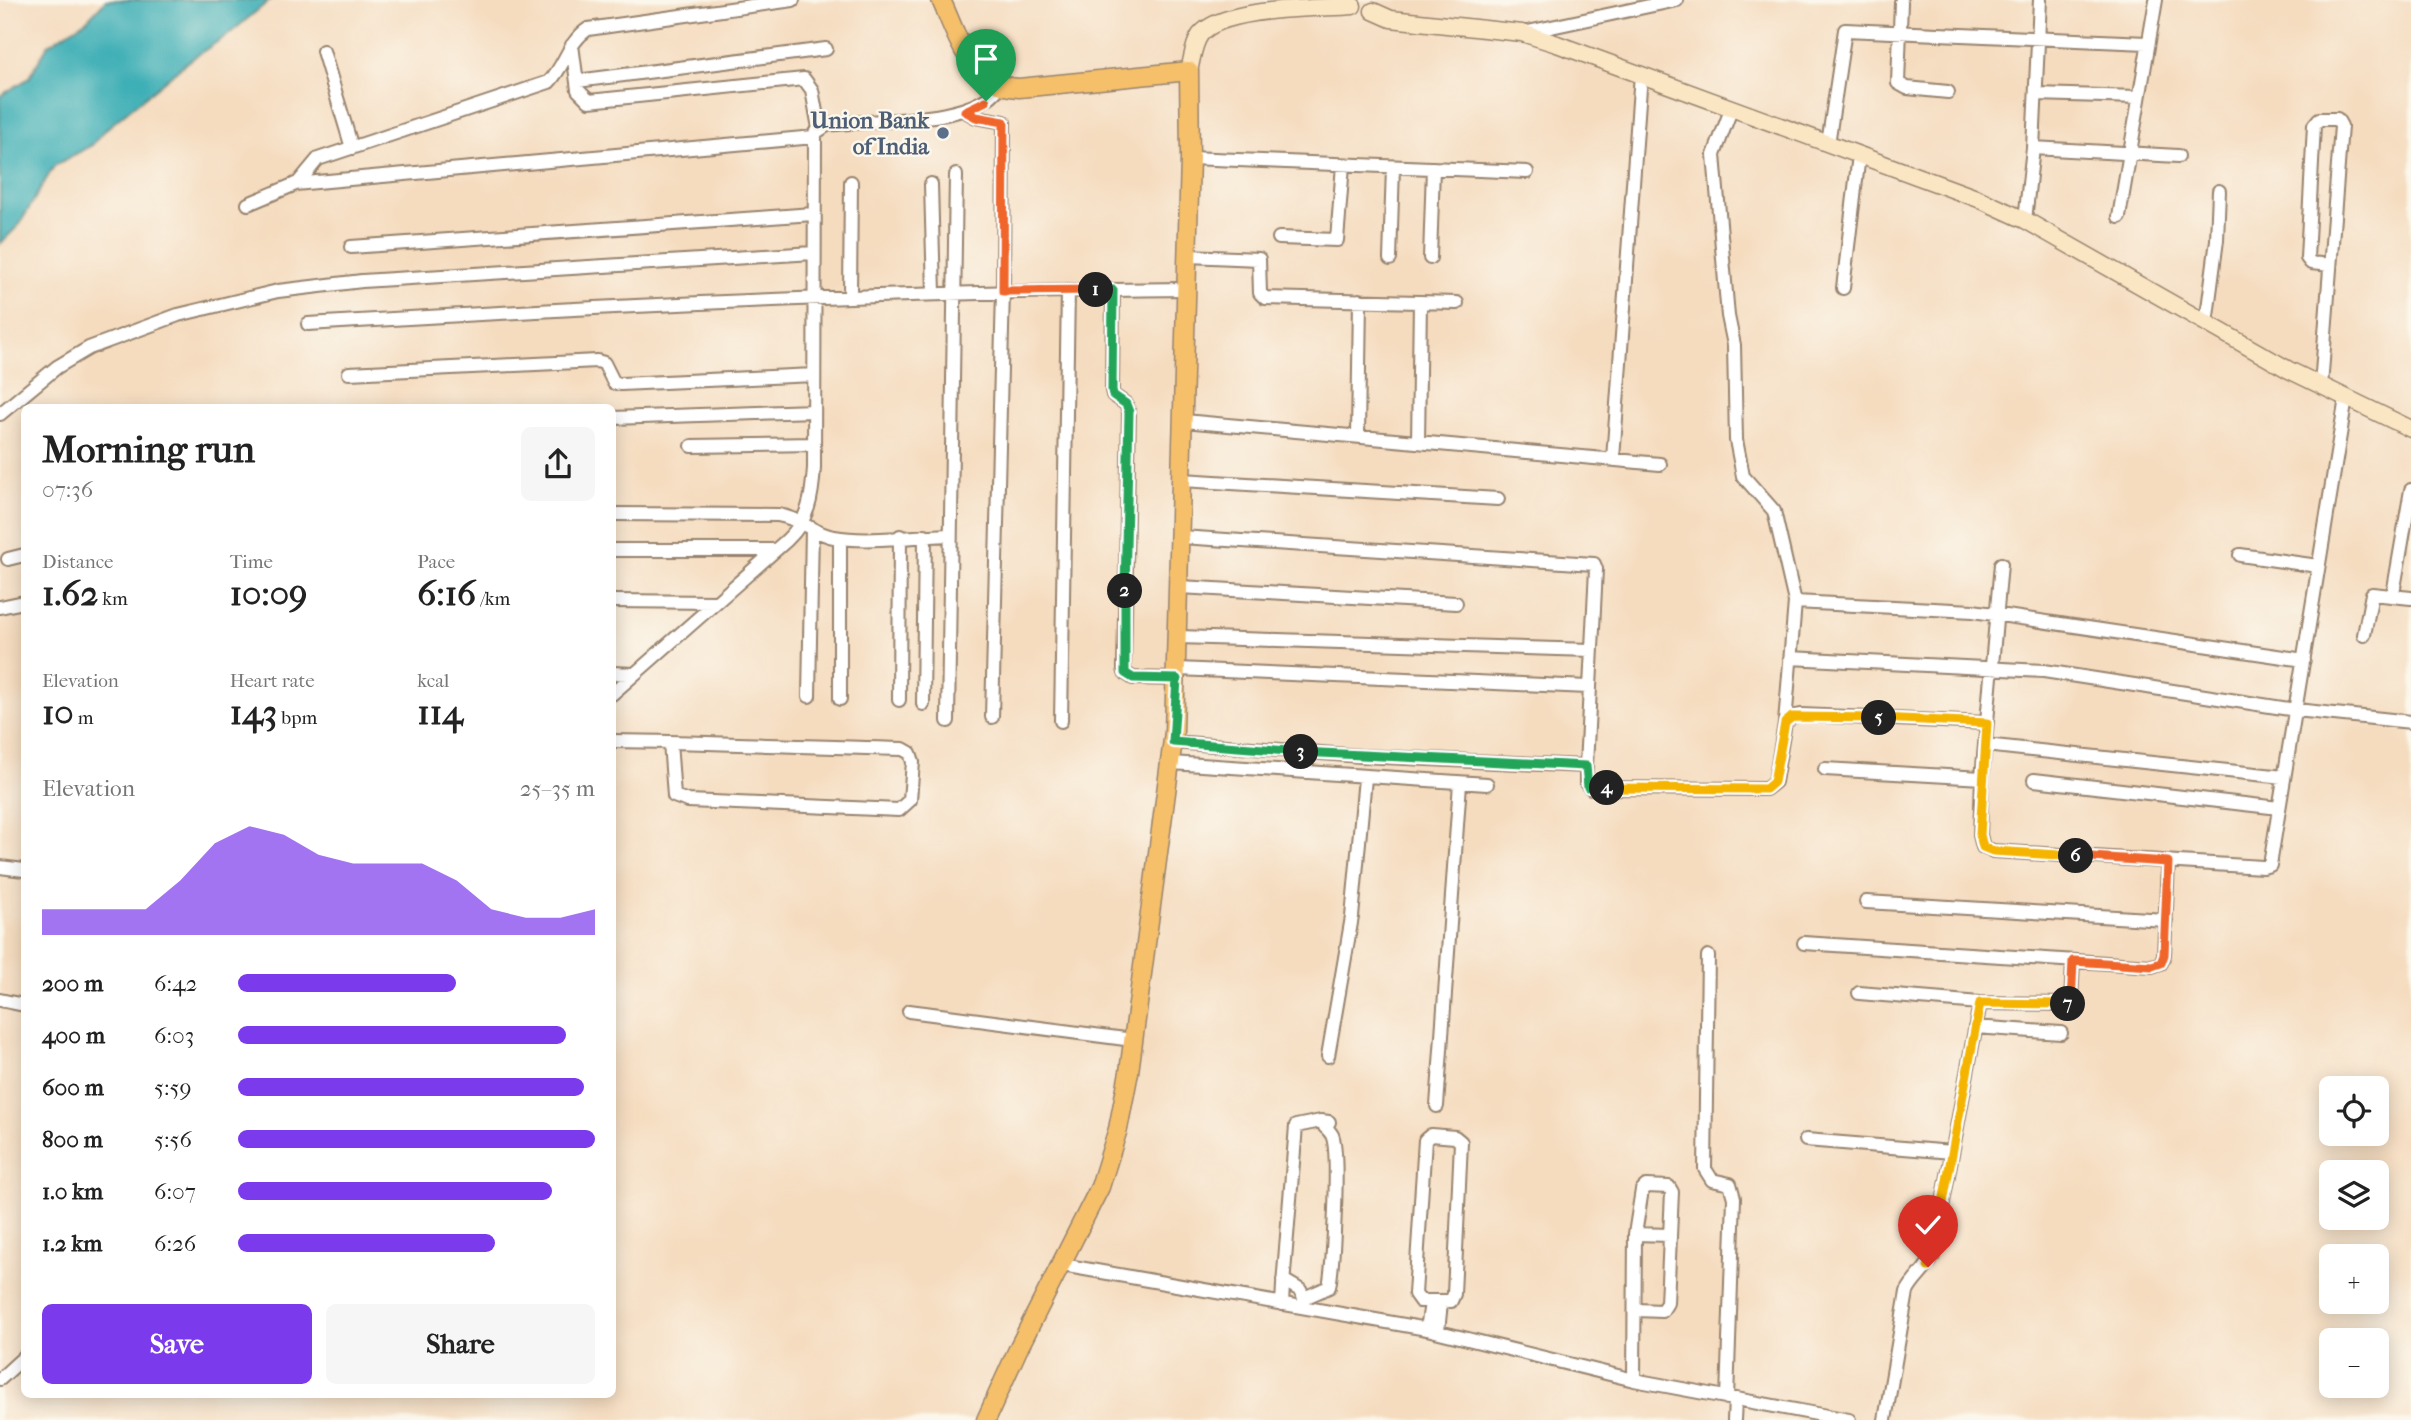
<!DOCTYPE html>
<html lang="en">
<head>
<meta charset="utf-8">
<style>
	:root { --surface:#fff; --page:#f6f6f6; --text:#222; --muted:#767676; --accent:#7c3aed }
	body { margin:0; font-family:"IM FELL French Canon",serif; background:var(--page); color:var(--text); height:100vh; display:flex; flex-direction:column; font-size:26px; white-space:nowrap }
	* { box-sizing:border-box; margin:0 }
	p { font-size:23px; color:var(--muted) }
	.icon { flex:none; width:38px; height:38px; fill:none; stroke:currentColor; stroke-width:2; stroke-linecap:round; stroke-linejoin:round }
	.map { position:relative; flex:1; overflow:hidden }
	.panel { position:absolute; left:21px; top:404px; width:595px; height:994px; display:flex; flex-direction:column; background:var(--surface); border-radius:10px; box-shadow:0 4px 18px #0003 }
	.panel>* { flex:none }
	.tools { position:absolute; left:2319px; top:1076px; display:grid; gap:14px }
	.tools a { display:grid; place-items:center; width:70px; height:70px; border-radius:10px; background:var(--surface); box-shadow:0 4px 18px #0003; font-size:35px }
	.pin { position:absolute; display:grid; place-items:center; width:60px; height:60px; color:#fff; margin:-72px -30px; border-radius:50% 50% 50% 0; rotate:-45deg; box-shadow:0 0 7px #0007 }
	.pin .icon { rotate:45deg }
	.km { position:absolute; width:35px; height:35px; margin:-18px; border-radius:50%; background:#222; color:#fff; font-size:19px; line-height:35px; text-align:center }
	.round { display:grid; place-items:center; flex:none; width:74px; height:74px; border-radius:10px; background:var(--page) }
	.summary { display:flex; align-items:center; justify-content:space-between; height:119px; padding:0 21px }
	h1 { font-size:38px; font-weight:700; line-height:52px }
	.figures { display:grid; grid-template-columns:repeat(3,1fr); gap:10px; height:119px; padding:7px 21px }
	.figures div { display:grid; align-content:center }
	.figures b { font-size:35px; font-weight:700 }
	.figures small { font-size:19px; font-weight:400 }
	.figures p { font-size:19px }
	.chart { height:196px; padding:14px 21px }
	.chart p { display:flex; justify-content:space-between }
	.chart svg { width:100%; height:126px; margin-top:7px; fill:var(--accent); opacity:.7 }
	.action { display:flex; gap:14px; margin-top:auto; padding:14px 21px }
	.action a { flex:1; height:80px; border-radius:10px; background:var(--accent); color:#fff; font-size:28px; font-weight:700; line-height:80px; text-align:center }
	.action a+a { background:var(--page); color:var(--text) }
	ul { padding:0 21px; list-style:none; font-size:23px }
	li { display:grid; grid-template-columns:112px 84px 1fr; align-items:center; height:52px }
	li i { height:18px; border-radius:9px; background:var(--accent) }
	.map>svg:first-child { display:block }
	.water { fill:#3eafb6; stroke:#3c6c6a; stroke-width:2 }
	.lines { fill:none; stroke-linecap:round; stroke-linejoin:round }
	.minor-casing { stroke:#98836e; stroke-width:16 }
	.secondary-casing { stroke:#98836e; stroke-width:19 }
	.primary-casing { stroke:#98836e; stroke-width:21 }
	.minor { stroke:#fff; stroke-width:12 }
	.secondary { stroke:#fbe6c4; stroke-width:16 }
	.primary { stroke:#f6c06b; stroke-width:18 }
	.split-1-casing { stroke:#fff; stroke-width:14 }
	.split-2-casing { stroke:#fff; stroke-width:14 }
	.split-3-casing { stroke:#fff; stroke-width:14 }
	.split-4-casing { stroke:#fff; stroke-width:14 }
	.split-5-casing { stroke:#fff; stroke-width:14 }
	.split-6-casing { stroke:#fff; stroke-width:14 }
	.split-7-casing { stroke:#fff; stroke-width:14 }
	.split-8-casing { stroke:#fff; stroke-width:14 }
	.split-1 { stroke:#f0652b; stroke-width:9 }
	.split-2 { stroke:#22a559; stroke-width:9 }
	.split-3 { stroke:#22a559; stroke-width:9 }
	.split-4 { stroke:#22a559; stroke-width:9 }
	.split-5 { stroke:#f5b400; stroke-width:9 }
	.split-6 { stroke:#f5b400; stroke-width:9 }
	.split-7 { stroke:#f0652b; stroke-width:9 }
	.split-8 { stroke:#f5b400; stroke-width:9 }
	.service-dot { fill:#5c6f8a; stroke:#fbf7ec; stroke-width:2.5 }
	.labels { text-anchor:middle; stroke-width:5; stroke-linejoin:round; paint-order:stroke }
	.service-label { font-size:23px; font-weight:bold; fill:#4e5e75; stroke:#fbf7ec; text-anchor:end }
</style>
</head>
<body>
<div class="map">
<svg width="2411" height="1420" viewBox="0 0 2411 1420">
	<rect width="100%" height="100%" fill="#fbf7ec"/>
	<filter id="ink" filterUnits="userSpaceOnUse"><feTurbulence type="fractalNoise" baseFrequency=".0143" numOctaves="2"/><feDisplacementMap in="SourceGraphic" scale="14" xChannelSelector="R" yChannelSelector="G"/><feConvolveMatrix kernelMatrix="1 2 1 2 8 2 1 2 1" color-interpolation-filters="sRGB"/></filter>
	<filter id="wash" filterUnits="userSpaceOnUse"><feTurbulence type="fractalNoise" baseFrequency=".00686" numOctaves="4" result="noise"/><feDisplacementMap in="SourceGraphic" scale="28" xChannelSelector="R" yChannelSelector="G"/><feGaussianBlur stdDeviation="1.57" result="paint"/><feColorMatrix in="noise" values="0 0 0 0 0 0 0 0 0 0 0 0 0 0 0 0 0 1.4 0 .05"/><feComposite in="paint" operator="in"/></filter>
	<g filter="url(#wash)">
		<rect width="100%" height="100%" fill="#f5dcbf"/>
		<!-- water -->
		<path class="water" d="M 106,0 L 270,0 L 229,34 L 187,62 L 106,129 L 92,145 L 54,166 L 19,225 L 0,244 L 0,96 L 29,78 L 48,45 L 87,20 Z"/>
	</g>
	<g filter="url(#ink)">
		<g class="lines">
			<!-- minor casing -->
			<g class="minor-casing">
				<path id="minor" d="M 1901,2 L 1898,83 L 1907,88 L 1948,92
					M 1523,33 L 1677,0
					M 572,45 L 578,90 L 589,101 L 804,79 L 812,90 L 819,128
					M 323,51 L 352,148
					M 577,81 L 826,49
					M 2036,94 L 2138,97
					M 1732,107 L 1714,155 L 1728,316 L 1734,345 L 1736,440 L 1743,476 L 1774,511 L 1795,602 L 1785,723
					M 965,111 L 976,117 L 1004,122 L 1003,291 L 992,717
					M 1828,144 L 1845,30 L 2147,43
					M 2033,148 L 2178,156
					M 1190,158 L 1527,172
					M 295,184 L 814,137
					M 931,184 L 934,293
					M 248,204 L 298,183 L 318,159 L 549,82 C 565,66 568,42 588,29 L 793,0
					M 2119,217 L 2156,0
					M 2025,220 L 2033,148 L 2040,0
					M 1279,238 L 1337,240 L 1343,165
					M 351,247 L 813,214
					M 1188,256 L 1259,259 L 1260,293 L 1265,298 L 1457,303
					M 1430,258 L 1433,168
					M 1390,259 L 1393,167
					M 1843,288 L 1859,155
					M 1113,290 L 1112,390 L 1113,395 L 1126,404 L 1129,412 L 1124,668 L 1125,673 L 1133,678 L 1177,679
					M 850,296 L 851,182
					M 308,324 C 601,306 893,292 1187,289
					M 2206,324 L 2217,240 L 2219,191
					M 349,373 L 597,361 L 604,363 L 614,383 L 621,384 L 814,375
					M 2321,386 L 2341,126 L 2337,119 L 2319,119 L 2314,125 L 2307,258 L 2311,263 L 2330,265
					M 0,414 L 57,367 L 89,348 L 178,315 L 278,291 L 362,281 L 813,253
					M 612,418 L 814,411
					M 1184,421 L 1660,464
					M 1358,436 L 1360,300
					M 1418,442 L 1420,302
					M 692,446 L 814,444
					M 1613,459 L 1641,74
					M 1182,480 L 1498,499
					M 612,514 L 778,515 C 800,518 814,534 834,537 C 868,543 914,536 950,535
					M 1181,537 L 1594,564 L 1596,569 L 1586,766 L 1586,783 L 1591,788 L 1766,789 L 1775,782 L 1785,723 L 1792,717 L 1801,715 L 1987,723
					M 612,550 L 775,550
					M 2240,555 L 2318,566
					M 8,559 L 24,555
					M 2001,564 L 1982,778 L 1980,835 L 1983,847 L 1993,851 L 2263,867 L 2270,865 L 2346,398
					M 1180,587 L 1456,603
					M 2393,594 L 2411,490
					M 612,601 L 715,602
					M 1795,602 L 1973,611 L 2304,660
					M 0,607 L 24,602
					M 2364,635 L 2372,594 L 2411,598
					M 1179,637 L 1591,650
					M 1790,658 L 2044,671 L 2296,710 L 2411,722
					M 1178,669 L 1588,687
					M 612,673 L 634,674
					M 612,694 L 787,540 C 809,519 812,498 814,468 L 815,133 L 827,125 C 870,119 974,125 999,87
					M 809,696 L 812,528
					M 840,699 L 840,538
					M 899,700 L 900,536
					M 923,704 L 925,535
					M 948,721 L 956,175
					M 1061,721 L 1068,290
					M 612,741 C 709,742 806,747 903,749 L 910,753 L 913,762 L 910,800 L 899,810 L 688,801 L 674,796 L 670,742
					M 1173,742 L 1361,756 L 1586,766
					M 1985,745 L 2284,777
					M 1171,763 L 1487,784
					M 1825,769 L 1982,778
					M 2034,780 L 2279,808
					M 0,867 L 24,870
					M 1866,902 L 2166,920
					M 1804,943 L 2152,966 L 2161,963 L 2164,955 L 2168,862
					M 1708,956 L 1705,1169 L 1712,1180 L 1730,1184 L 1734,1198 L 1727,1398
					M 1859,993 L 1980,1003 L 2071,1004 L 2073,961
					M 0,1000 L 24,1005
					M 909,1011 L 1133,1040
					M 1975,1027 L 2061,1033
					M 1328,1056 L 1352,917 L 1365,778
					M 1437,1106 L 1460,783
					M 1431,1135 L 1455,1137 L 1461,1142 L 1454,1294 L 1451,1301 L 1420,1301 L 1415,1294 L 1425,1140 Z
					M 1806,1140 L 1952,1152
					M 1635,1234 L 1670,1235
					M 1062,1265 L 1427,1329 L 1634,1380 L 1849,1420
					M 1282,1304 L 1283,1285 L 1296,1126 L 1321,1121 L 1329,1122 L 1325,1127 C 1328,1129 1330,1132 1332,1135 C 1340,1151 1333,1266 1329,1287 L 1304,1298 L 1300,1290 L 1283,1280
					M 1427,1329 L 1431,1303
					M 1438,1331 L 1441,1303
					M 0,1379 L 24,1357
					M 1634,1380 L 1635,1234 L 1642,1190 L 1646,1186 L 1669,1187 L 1672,1192 L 1667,1303 L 1662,1311 L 1637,1310
					M 1734,1420 L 1735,1400
					M 1885,1420 L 1907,1292 C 1914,1278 1926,1271 1933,1256 L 1980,1003"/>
			</g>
			<!-- secondary casing -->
			<g class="secondary-casing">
				<path id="secondary" d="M 1373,11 L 1391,19 L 1522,33 L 1557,44 L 1979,199 L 2025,220 L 2289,370 L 2411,429
					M 1189,71 C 1192,60 1193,45 1200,35 C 1222,6 1319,9 1353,6"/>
			</g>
			<!-- primary casing -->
			<g class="primary-casing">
				<path id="primary" d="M 941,0 C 959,39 970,86 1019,88 L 1189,71 L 1190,158 L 1174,732 L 1129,1072 L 1118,1129 L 1100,1187 L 1019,1347 L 986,1420"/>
			</g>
			<!-- minor -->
			<use href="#minor" class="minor"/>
			<!-- secondary -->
			<use href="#secondary" class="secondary"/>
			<!-- primary -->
			<use href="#primary" class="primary"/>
		</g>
	</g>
	<g class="lines" filter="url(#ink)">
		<!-- split-1 casing -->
		<g class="split-1-casing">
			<path id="split-1" d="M 986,101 L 965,111 L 976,117 L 1004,122 L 1003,291 L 1096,290"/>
		</g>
		<!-- split-2 casing -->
		<g class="split-2-casing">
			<path id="split-2" d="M 1096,290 L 1113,290 L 1112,390 L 1113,395 L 1126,404 L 1129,412 L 1125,591"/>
		</g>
		<!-- split-3 casing -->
		<g class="split-3-casing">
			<path id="split-3" d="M 1125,591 L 1125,673 L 1133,678 L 1177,679 L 1173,742 L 1301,752"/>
		</g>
		<!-- split-4 casing -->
		<g class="split-4-casing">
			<path id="split-4" d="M 1301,752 L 1586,766 L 1588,787 L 1607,788"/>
		</g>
		<!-- split-5 casing -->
		<g class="split-5-casing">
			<path id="split-5" d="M 1607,788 L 1766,789 L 1774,782 L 1785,723 L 1792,717 L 1879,718"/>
		</g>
		<!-- split-6 casing -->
		<g class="split-6-casing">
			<path id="split-6" d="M 1879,718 L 1987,723 L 1980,835 L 1983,847 L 1993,851 L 2076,856"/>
		</g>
		<!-- split-7 casing -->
		<g class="split-7-casing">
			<path id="split-7" d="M 2068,1004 L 2071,1004 L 2073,961 L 2152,966 L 2161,963 L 2164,955 L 2168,862 L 2076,856"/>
		</g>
		<!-- split-8 casing -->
		<g class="split-8-casing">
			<path id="split-8" d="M 1928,1267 L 1933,1256 L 1980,1003 L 2068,1004"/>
		</g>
		<!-- split-1 -->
		<use href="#split-1" class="split-1"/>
		<!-- split-2 -->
		<use href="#split-2" class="split-2"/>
		<!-- split-3 -->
		<use href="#split-3" class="split-3"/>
		<!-- split-4 -->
		<use href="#split-4" class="split-4"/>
		<!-- split-5 -->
		<use href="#split-5" class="split-5"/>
		<!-- split-6 -->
		<use href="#split-6" class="split-6"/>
		<!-- split-7 -->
		<use href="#split-7" class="split-7"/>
		<!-- split-8 -->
		<use href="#split-8" class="split-8"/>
	</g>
	<!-- markers -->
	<circle class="service-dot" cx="943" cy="133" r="7"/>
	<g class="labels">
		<!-- service labels -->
		<g class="service-label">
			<text x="929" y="128">Union Bank<tspan x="929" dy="26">of India</tspan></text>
		</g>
	</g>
</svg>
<div class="tools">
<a><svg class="icon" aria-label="locate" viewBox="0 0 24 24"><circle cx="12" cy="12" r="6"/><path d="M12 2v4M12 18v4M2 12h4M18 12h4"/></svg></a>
<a><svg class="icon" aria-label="layers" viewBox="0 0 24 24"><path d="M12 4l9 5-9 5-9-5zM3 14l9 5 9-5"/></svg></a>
<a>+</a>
<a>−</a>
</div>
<div class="pin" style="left:986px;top:101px;background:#1e9e55"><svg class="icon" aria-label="arrive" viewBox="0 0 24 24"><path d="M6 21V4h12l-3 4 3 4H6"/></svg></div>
<div class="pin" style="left:1928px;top:1267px;background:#d93025"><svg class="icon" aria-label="check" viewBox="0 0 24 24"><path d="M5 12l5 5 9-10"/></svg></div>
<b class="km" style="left:1096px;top:290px">1</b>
<b class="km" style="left:1125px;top:591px">2</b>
<b class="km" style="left:1301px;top:752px">3</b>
<b class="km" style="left:1607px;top:788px">4</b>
<b class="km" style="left:1879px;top:718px">5</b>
<b class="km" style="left:2076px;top:856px">6</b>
<b class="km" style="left:2068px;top:1004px">7</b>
<section class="panel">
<div class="summary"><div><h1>Morning run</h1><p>07:36</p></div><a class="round"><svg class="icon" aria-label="share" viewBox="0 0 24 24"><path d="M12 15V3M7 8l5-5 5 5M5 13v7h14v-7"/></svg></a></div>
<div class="figures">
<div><p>Distance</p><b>1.62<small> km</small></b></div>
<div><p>Time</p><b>10:09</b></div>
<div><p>Pace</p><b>6:16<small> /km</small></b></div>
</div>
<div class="figures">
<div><p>Elevation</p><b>10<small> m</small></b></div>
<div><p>Heart rate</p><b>143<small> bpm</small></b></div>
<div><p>kcal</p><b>114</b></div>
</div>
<div class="chart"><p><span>Elevation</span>25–35 m</p>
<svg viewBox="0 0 160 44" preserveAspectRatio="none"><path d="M0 44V35L10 35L20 35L30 35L40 25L50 12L60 6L70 9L80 16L90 19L100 19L110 19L120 25L130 35L140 38L150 38L160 35V44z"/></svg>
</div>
<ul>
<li><b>200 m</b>6:42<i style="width:61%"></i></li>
<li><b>400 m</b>6:03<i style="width:92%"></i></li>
<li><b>600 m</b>5:59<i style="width:97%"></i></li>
<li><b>800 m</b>5:56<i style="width:100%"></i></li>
<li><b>1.0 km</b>6:07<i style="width:88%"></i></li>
<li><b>1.2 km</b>6:26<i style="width:72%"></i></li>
</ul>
<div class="action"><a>Save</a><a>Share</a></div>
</section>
</div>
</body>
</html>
